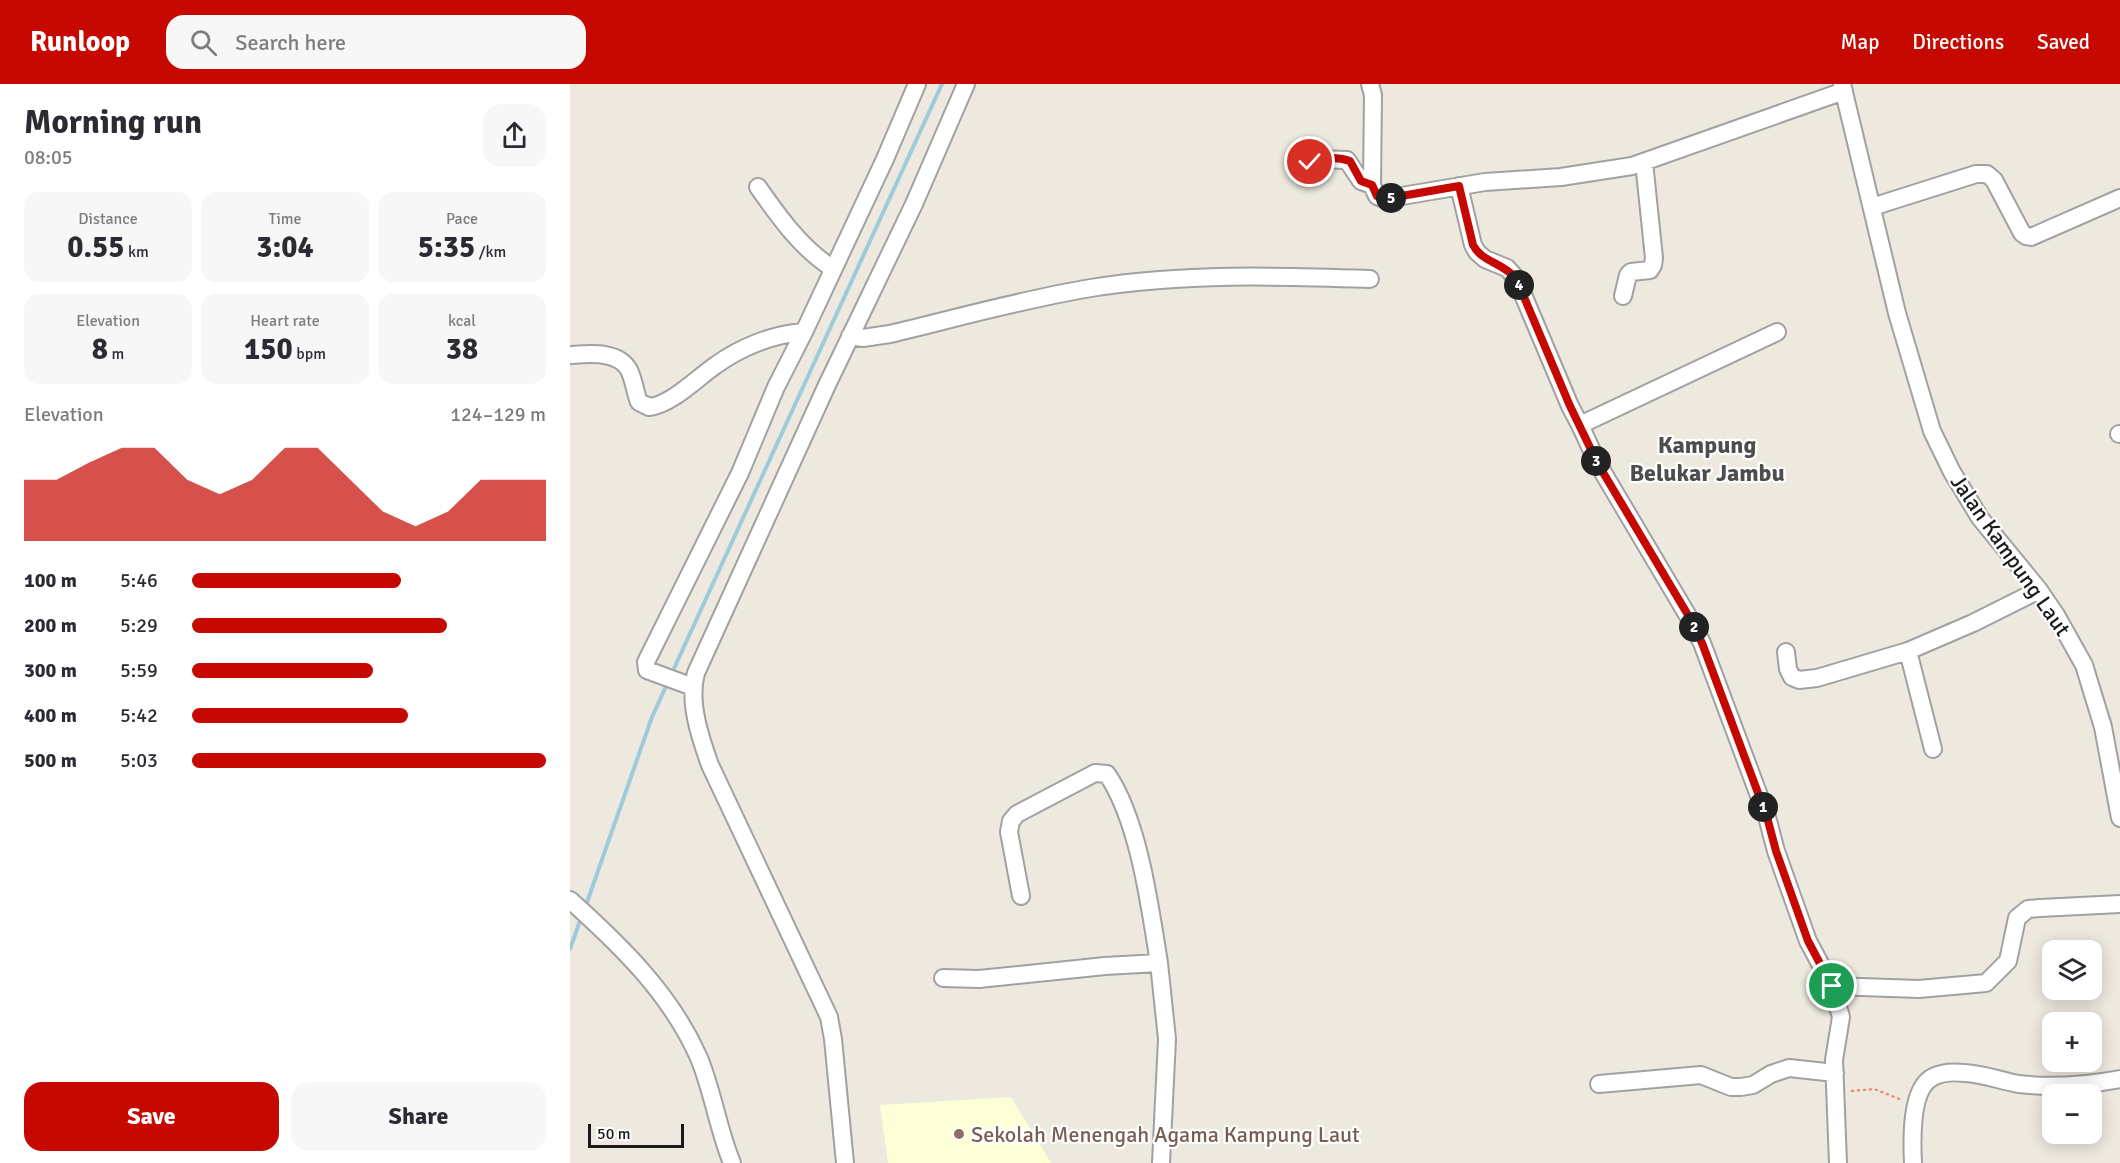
<!DOCTYPE html>
<html lang="en">
<head>
<meta charset="utf-8">
<style>
	:root { --surface:#fff; --page:#f7f7f7; --text:#2b2b33; --muted:#7c7c81; --accent:#c50800 }
	body { margin:0; font-family:Signika,sans-serif; background:var(--page); color:var(--text); height:100vh; display:flex; flex-direction:column; font-size:22px; white-space:nowrap }
	* { box-sizing:border-box; margin:0 }
	p { font-size:20px; color:var(--muted) }
	.icon { flex:none; width:33px; height:33px; fill:none; stroke:currentColor; stroke-width:2; stroke-linecap:round; stroke-linejoin:round }
	.map { position:relative; flex:1; overflow:hidden }
	.sheet { display:flex; flex-direction:column; background:var(--surface); width:570px }
	.sheet>* { flex:none }
	.fabs { position:absolute; left:1472px; top:856px; display:grid; gap:12px }
	.fabs a { display:grid; place-items:center; width:60px; height:60px; border-radius:12px; background:var(--surface); box-shadow:0 3px 15px #0003; font-size:30px }
	.scale { position:absolute; left:18px; bottom:15px; width:96px; box-sizing:border-box; padding-left:6px; border:3px solid #1a1a1a; border-top:0; font-size:16px; line-height:21px; white-space:nowrap; color:#1a1a1a; -webkit-text-stroke:4px #fff; paint-order:stroke }
	.pin { position:absolute; display:grid; place-items:center; width:51px; height:51px; color:#fff; margin:-26px; border:3px solid #fff; border-radius:50%; box-shadow:0 2px 6px #0007 }
	.km { position:absolute; width:30px; height:30px; margin:-15px; border-radius:50%; background:#222; color:#fff; font-size:16px; line-height:30px; text-align:center }
	.round { display:grid; place-items:center; flex:none; width:63px; height:63px; border-radius:18px; background:var(--page) }
	.head { display:flex; align-items:center; justify-content:space-between; height:102px; padding:0 24px }
	h1 { font-size:33px; font-weight:700; line-height:45px }
	.metrics { display:grid; grid-template-columns:repeat(3,1fr); gap:9px; height:102px; padding:6px 24px }
	.metrics div { display:grid; align-content:center; border-radius:15px; background:var(--page); text-align:center }
	.metrics b { font-size:30px; font-weight:700 }
	.metrics small { font-size:16px; font-weight:400 }
	.metrics p { font-size:16px }
	.chart { height:168px; padding:12px 24px }
	.chart p { display:flex; justify-content:space-between }
	.chart svg { width:100%; height:108px; margin-top:6px; fill:var(--accent); opacity:.7 }
	.cta { display:flex; gap:12px; margin-top:auto; padding:12px 24px }
	.cta a { flex:1; height:69px; border-radius:18px; background:var(--accent); color:#fff; font-size:24px; font-weight:700; line-height:69px; text-align:center }
	.cta a+a { background:var(--page); color:var(--text) }
	ul { padding:0 24px; list-style:none; font-size:20px }
	li { display:grid; grid-template-columns:96px 72px 1fr; align-items:center; height:45px }
	li i { height:15px; border-radius:8px; background:var(--accent) }
	header { display:flex; align-items:center; gap:36px; box-sizing:border-box; height:84px; padding:0 30px; background:var(--accent); color:#fff }
	header strong { font-size:28px }
	nav { display:flex; gap:33px; margin-inline-start:auto; font-size:21px }
	.search { width:420px; height:54px; background:var(--page); display:flex; align-items:center; gap:15px; box-sizing:border-box; padding:0 21px; border-radius:18px; color:var(--muted); font-size:22px }
	main { display:flex; flex:1; min-height:0 }
	.map>svg:first-child { display:block }
	.education { fill:#fdffd6 }
	.lines { fill:none; stroke-linecap:round; stroke-linejoin:round }
	.stream { stroke:#9ecbdc; stroke-width:4 }
	.minor-casing { stroke:#a1a1a1; stroke-width:20 }
	.path { stroke:#fc7761; stroke-width:2; stroke-dasharray:3 3; stroke-linecap:butt }
	.minor { stroke:#fff; stroke-width:16 }
	.route-casing { stroke:#fff; stroke-width:12 }
	.route { stroke:#c50800; stroke-width:8 }
	.education-dot { fill:#8d6e63; stroke:#fff; stroke-width:2 }
	.labels { text-anchor:middle; stroke-width:4.5; stroke-linejoin:round; paint-order:stroke }
	.street-label { font-size:22px; fill:#1a1a1a; stroke:#fff }
	.education-label { font-size:22px; fill:#785e54; stroke:#fff; text-anchor:start }
	.neighbourhood-label { font-size:24px; font-weight:bold; fill:#4d4d4d; stroke:#fff }
</style>
</head>
<body>
<header>
<strong>Runloop</strong>
<div class="search"><svg class="icon" aria-label="search" viewBox="0 0 24 24"><circle cx="10" cy="10" r="6"/><path d="M15 15l6 6"/></svg>Search here</div>
<nav><a>Map</a><a>Directions</a><a>Saved</a></nav>
</header>
<main>
<section class="sheet">
<div class="head"><div><h1>Morning run</h1><p>08:05</p></div><a class="round"><svg class="icon" aria-label="share" viewBox="0 0 24 24"><path d="M12 15V3M7 8l5-5 5 5M5 13v7h14v-7"/></svg></a></div>
<div class="metrics">
<div><p>Distance</p><b>0.55<small> km</small></b></div>
<div><p>Time</p><b>3:04</b></div>
<div><p>Pace</p><b>5:35<small> /km</small></b></div>
</div>
<div class="metrics">
<div><p>Elevation</p><b>8<small> m</small></b></div>
<div><p>Heart rate</p><b>150<small> bpm</small></b></div>
<div><p>kcal</p><b>38</b></div>
</div>
<div class="chart"><p><span>Elevation</span>124–129 m</p>
<svg viewBox="0 0 160 44" preserveAspectRatio="none"><path d="M0 44V19L10 19L20 12L30 6L40 6L50 19L60 25L70 19L80 6L90 6L100 19L110 32L120 38L130 32L140 19L150 19L160 19V44z"/></svg>
</div>
<ul>
<li><b>100 m</b>5:46<i style="width:59%"></i></li>
<li><b>200 m</b>5:29<i style="width:72%"></i></li>
<li><b>300 m</b>5:59<i style="width:51%"></i></li>
<li><b>400 m</b>5:42<i style="width:61%"></i></li>
<li><b>500 m</b>5:03<i style="width:100%"></i></li>
</ul>
<div class="cta"><a>Save</a><a>Share</a></div>
</section>
<div class="map">
<svg width="1550" height="1079" viewBox="0 0 1550 1079">
	<rect width="100%" height="100%" fill="#ede9df"/>
	<!-- education -->
	<path class="education" d="M 441,1013 L 481,1079 L 318,1079 L 310,1021 Z"/>
	<g class="lines">
		<!-- stream -->
		<path class="stream" d="M 101,591 L 372,0
			M 15,824 L 82,633 L 98,598
			M 0,865 L 11,834"/>
		<!-- minor casing -->
		<g class="minor-casing">
			<path id="minor" d="M 800,0 L 803,11 L 802,101 L 807,112 L 814,115 L 915,98 L 991,93 L 1062,82 L 1274,7
				M 1272,0 L 1327,229 L 1362,347 L 1382,388 L 1410,434 L 1469,506 L 1486,531 L 1514,581 L 1533,643 L 1550,734
				M 735,90 L 737,80 L 745,75 L 777,76 L 791,97 L 802,101
				M 889,102 L 903,161 L 907,168 L 915,175 L 937,184 L 946,194 L 1000,322 L 1010,341 L 1207,248
				M 188,103 C 209,133 231,164 262,184
				M 1302,123 L 1406,90 L 1417,90 L 1424,96 L 1452,149 L 1456,152 L 1461,153 L 1550,114
				M 1053,212 L 1058,191 L 1061,188 L 1080,186 L 1083,181 L 1084,174 L 1074,78
				M 280,252 L 293,254 L 320,250 C 387,234 454,215 521,204 C 614,189 707,192 800,195
				M 0,271 C 18,270 48,266 59,286 C 64,296 65,308 69,318 L 79,323 C 101,321 127,294 146,281 C 171,263 203,250 234,248
				M 1010,341 L 1028,380 L 1118,532 L 1132,559 L 1197,733 L 1206,767 L 1238,857 L 1262,902 L 1271,933 L 1264,976 L 1268,1079
				M 1549,350 L 1550,350
				M 1338,567 L 1363,665
				M 1216,568 L 1218,585 L 1222,593 L 1229,596 L 1247,594 L 1338,567 L 1403,539 L 1469,506
				M 123,603 L 77,586 L 76,578 L 170,389 L 206,303 L 234,248 L 315,75 L 347,0
				M 451,812 L 439,748 L 441,737 L 447,730 L 525,689 L 537,690 C 569,737 580,823 589,879
				M 0,816 C 51,862 101,910 129,974 C 143,1008 148,1045 162,1079
				M 373,894 L 409,895 L 535,882 L 589,879 L 597,955 L 591,1079
				M 1262,902 L 1349,905 L 1416,899 L 1438,877 L 1447,834 L 1458,825 L 1470,824 L 1550,820
				M 1029,1000 L 1131,991 L 1161,1003 L 1171,1003 L 1183,1001 L 1201,990 L 1219,984 L 1265,989
				M 275,1079 L 263,955 L 259,933 L 140,681 C 130,653 118,618 126,589 L 257,301 L 344,120 L 396,0
				M 1343,1079 C 1342,1058 1340,1004 1363,993 C 1372,988 1386,988 1395,989 C 1414,990 1431,997 1449,1000 C 1482,1004 1517,1001 1550,995"/>
		</g>
		<!-- path -->
		<path class="path" d="M 1281,1007 L 1304,1005 L 1332,1016"/>
		<!-- minor -->
		<use href="#minor" class="minor"/>
	</g>
	<g class="lines">
		<!-- route casing -->
		<g class="route-casing">
			<path id="route" d="M 740,78 C 751,73 768,73 780,77 L 791,97 L 802,101 L 807,112 L 814,115 L 889,102 L 903,161 C 912,178 931,178 946,194 L 1000,322 L 1028,380 L 1118,531 L 1132,559 L 1197,733 L 1206,767 L 1238,857 L 1262,902"/>
		</g>
		<!-- route -->
		<use href="#route" class="route"/>
	</g>
	<!-- markers -->
	<circle class="education-dot" cx="389" cy="1050" r="6"/>
	<g class="labels">
		<!-- street labels -->
		<g class="street-label">
			<text transform="translate(1441 471) rotate(55)" y="8">Jalan Kampung Laut</text>
		</g>
		<!-- education labels -->
		<g class="education-label">
			<text x="401" y="1058">Sekolah Menengah Agama Kampung Laut</text>
		</g>
		<!-- neighbourhood labels -->
		<g class="neighbourhood-label">
			<text x="1137" y="369">Kampung<tspan x="1137" dy="28">Belukar Jambu</tspan></text>
		</g>
	</g>
</svg>
<div class="fabs">
<a><svg class="icon" aria-label="layers" viewBox="0 0 24 24"><path d="M12 4l9 5-9 5-9-5zM3 14l9 5 9-5"/></svg></a>
<a>+</a>
<a>−</a>
</div>
<div class="scale">50 m</div>
<div class="pin" style="left:1262px;top:902px;background:#1e9e55"><svg class="icon" aria-label="arrive" viewBox="0 0 24 24"><path d="M6 21V4h12l-3 4 3 4H6"/></svg></div>
<div class="pin" style="left:740px;top:78px;background:#d93025"><svg class="icon" aria-label="check" viewBox="0 0 24 24"><path d="M5 12l5 5 9-10"/></svg></div>
<b class="km" style="left:1193px;top:723px">1</b>
<b class="km" style="left:1124px;top:543px">2</b>
<b class="km" style="left:1026px;top:377px">3</b>
<b class="km" style="left:949px;top:201px">4</b>
<b class="km" style="left:821px;top:114px">5</b>
</div>
</main>
</body>
</html>
